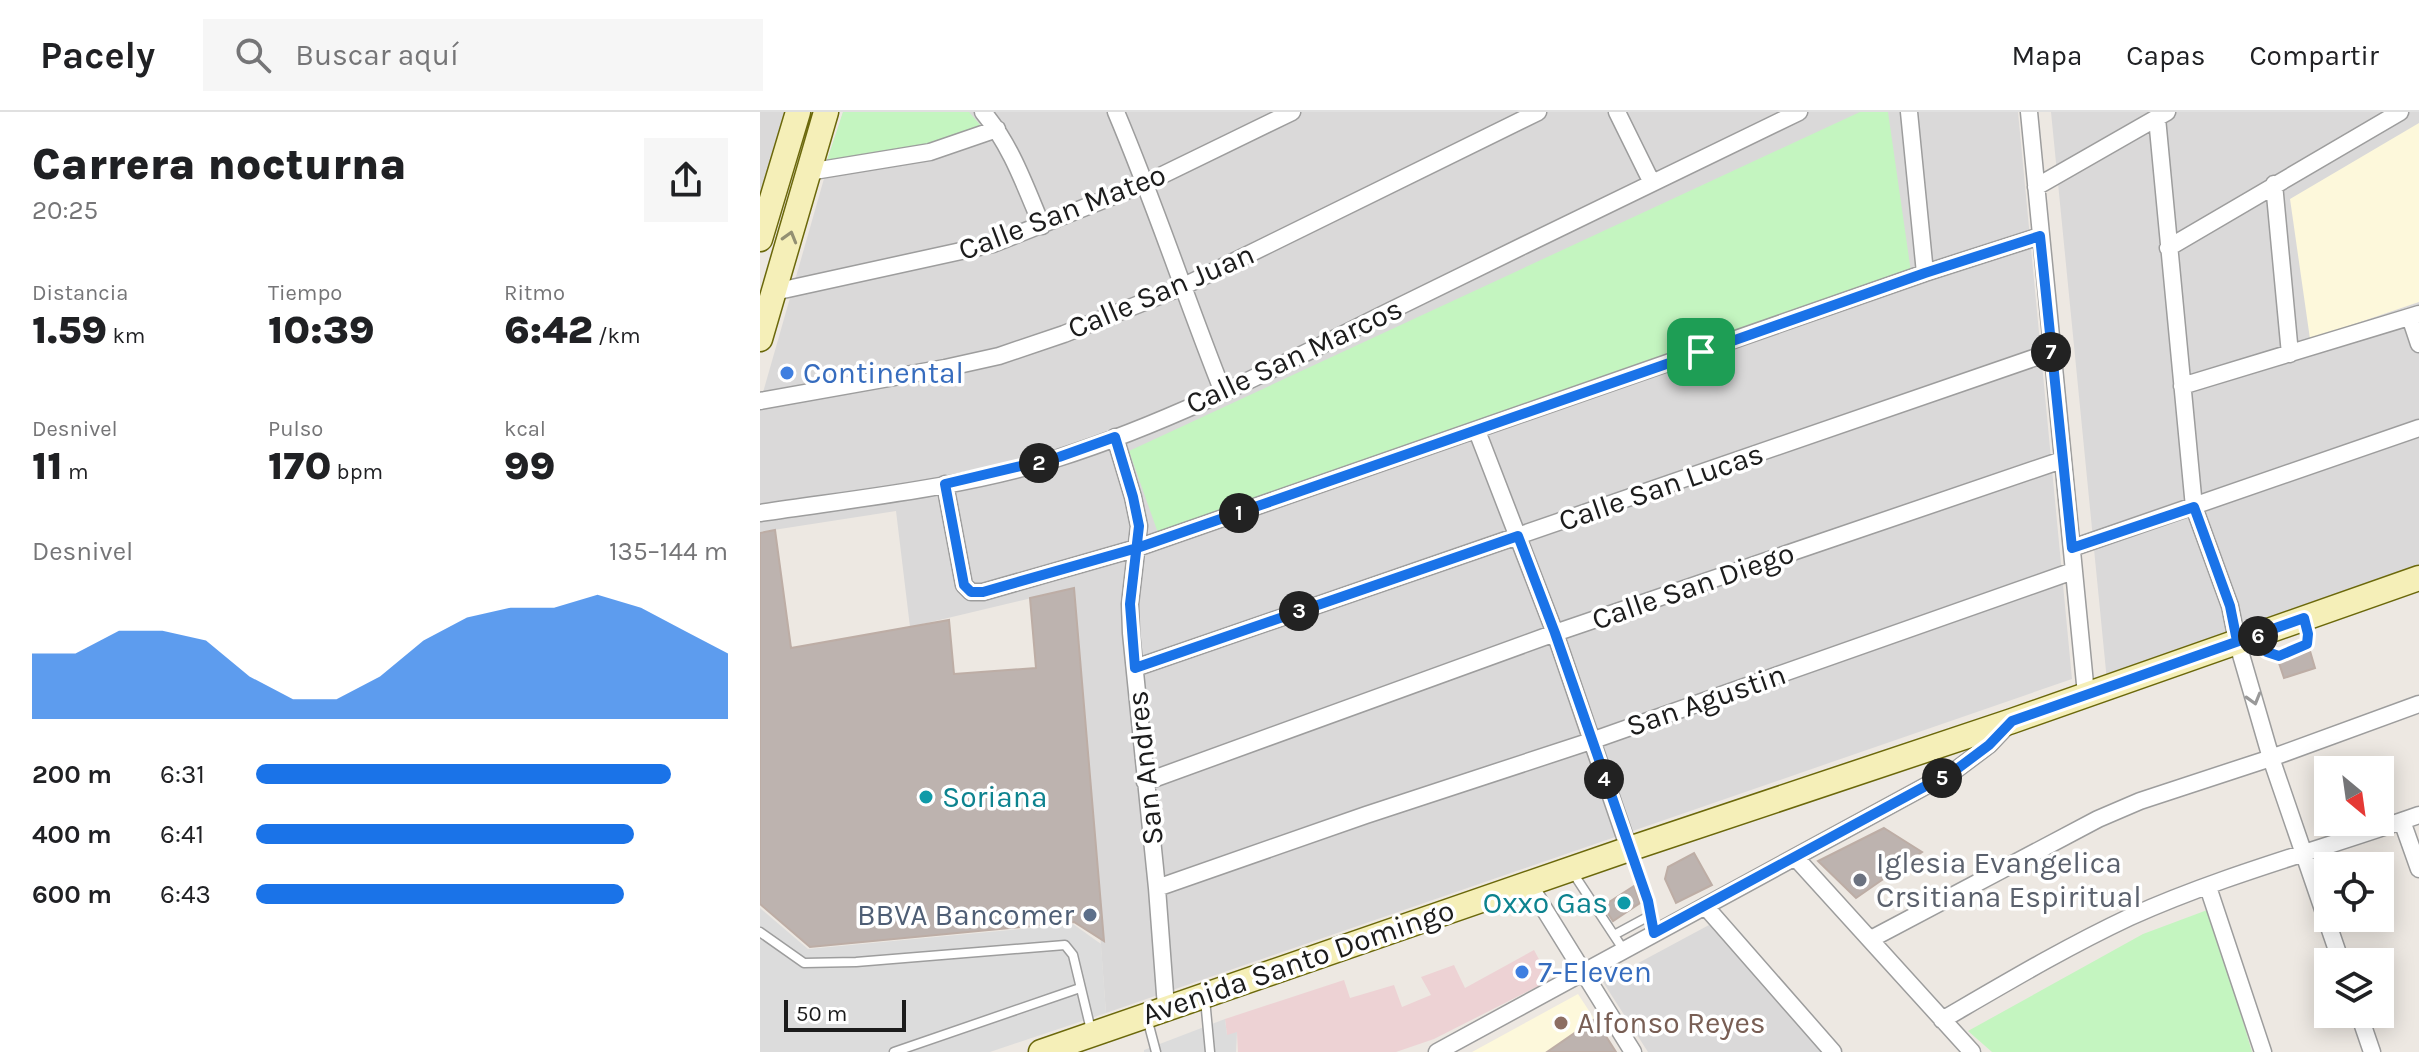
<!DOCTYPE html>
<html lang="es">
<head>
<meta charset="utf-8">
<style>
	:root { --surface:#fff; --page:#f6f6f6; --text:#202124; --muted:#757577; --line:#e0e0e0; --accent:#1a73e8 }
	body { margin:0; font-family:Karla,sans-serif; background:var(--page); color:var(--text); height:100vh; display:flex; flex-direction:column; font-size:30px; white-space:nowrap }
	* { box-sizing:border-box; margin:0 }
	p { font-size:26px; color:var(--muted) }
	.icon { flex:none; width:44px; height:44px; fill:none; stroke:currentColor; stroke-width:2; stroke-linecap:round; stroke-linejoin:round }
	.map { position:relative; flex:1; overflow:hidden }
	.sheet { display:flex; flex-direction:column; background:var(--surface); width:760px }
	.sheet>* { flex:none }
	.needle { width:52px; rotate:151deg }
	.buttons { position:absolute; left:1554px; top:644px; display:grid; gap:16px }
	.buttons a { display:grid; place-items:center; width:80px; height:80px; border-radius:0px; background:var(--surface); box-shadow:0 4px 20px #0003; font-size:40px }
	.scale { position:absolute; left:24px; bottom:20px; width:122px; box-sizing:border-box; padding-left:8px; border:4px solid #1c1c1c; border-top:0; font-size:22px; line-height:28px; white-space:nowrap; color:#1c1c1c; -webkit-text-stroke:6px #fff; paint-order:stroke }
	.pin { position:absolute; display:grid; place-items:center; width:68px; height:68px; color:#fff; margin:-34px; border-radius:16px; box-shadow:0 4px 12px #0006 }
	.km { position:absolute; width:40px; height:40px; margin:-20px; border-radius:50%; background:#222; color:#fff; font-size:22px; line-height:40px; text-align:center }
	.round { display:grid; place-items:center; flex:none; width:84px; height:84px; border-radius:0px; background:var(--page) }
	.headline { display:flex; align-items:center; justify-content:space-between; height:136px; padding:0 32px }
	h1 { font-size:44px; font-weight:800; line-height:60px }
	.stats { display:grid; grid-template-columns:repeat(3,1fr); gap:12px; height:136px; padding:8px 32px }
	.stats div { display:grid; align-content:center }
	.stats b { font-size:40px; font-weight:800 }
	.stats small { font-size:22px; font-weight:400 }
	.stats p { font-size:22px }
	.chart { height:224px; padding:16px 32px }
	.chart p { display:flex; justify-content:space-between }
	.chart svg { width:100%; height:144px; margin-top:8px; fill:var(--accent); opacity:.7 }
	ul { padding:0 32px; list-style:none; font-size:26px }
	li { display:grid; grid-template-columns:128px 96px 1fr; align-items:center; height:60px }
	li i { height:20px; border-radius:10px; background:var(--accent) }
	header { display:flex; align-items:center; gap:48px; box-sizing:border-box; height:112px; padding:0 40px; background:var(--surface); border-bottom:2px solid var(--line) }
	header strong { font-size:38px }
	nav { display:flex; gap:44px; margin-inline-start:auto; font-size:28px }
	.search { width:560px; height:72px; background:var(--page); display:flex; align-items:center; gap:20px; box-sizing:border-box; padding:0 28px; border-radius:0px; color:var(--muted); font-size:30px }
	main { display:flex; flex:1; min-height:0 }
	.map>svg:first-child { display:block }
	.residential { fill:#dad9d9 }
	.commercial { fill:#edd2d4 }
	.education { fill:#fdf8db }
	.park { fill:#c4f5c0 }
	.parking { fill:#dcdcdc }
	.building { fill:#bdb3af; stroke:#bdada5; stroke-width:2 }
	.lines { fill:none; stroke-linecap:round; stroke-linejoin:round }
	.service-casing { stroke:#9d9d9d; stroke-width:11 }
	.minor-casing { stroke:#9d9d9d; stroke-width:19 }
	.secondary-casing { stroke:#6b680b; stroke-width:27 }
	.service { stroke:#fff; stroke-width:8 }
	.minor { stroke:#fff; stroke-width:16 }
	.secondary { stroke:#f5efb8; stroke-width:24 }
	.oneway { stroke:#939072 }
	.oneway2 { stroke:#999 }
	.route-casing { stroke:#fff; stroke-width:16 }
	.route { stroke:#1a73e8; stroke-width:10 }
	.shop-dot { fill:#3f7fe0; stroke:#fff; stroke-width:3 }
	.culture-dot { fill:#0f9aa8; stroke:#fff; stroke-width:3 }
	.worship-dot { fill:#6b7280; stroke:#fff; stroke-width:3 }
	.service-dot { fill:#5c6f8a; stroke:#fff; stroke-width:3 }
	.education-dot { fill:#8d6e63; stroke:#fff; stroke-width:3 }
	.labels { text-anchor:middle; stroke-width:7; stroke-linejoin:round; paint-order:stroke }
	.street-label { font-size:30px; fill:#1c1c1c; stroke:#fff }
	.shop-label { font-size:30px; fill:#366cbe; stroke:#fff; text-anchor:start }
	.culture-label { font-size:30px; fill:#0d838f; stroke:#fff; text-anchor:start }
	.worship-label { font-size:30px; fill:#5b616d; stroke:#fff; text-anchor:start }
	.service-label { font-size:30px; fill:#4e5e75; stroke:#fff; text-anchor:end }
	.education-label { font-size:30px; fill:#785e54; stroke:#fff; text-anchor:start }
</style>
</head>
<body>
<header>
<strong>Pacely</strong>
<div class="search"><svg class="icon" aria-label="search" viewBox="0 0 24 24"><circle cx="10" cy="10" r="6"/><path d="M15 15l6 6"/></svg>Buscar aquí</div>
<nav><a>Mapa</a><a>Capas</a><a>Compartir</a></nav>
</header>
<main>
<section class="sheet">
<div class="headline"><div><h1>Carrera nocturna</h1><p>20:25</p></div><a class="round"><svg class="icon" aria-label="share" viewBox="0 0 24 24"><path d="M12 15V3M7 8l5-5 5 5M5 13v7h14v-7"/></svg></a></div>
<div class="stats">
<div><p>Distancia</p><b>1.59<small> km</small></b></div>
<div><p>Tiempo</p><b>10:39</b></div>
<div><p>Ritmo</p><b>6:42<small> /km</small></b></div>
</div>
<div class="stats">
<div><p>Desnivel</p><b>11<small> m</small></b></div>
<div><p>Pulso</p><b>170<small> bpm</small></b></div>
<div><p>kcal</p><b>99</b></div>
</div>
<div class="chart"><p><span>Desnivel</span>135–144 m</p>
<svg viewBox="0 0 160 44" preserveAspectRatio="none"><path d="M0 44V24L10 24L20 17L30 17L40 20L50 31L60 38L70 38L80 31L90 20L100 13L110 10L120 10L130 6L140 10L150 17L160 24V44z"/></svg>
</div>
<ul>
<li><b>200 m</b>6:31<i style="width:88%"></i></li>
<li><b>400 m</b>6:41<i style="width:80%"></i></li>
<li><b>600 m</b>6:43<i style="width:78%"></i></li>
</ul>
</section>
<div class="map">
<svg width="1659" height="940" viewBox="0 0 1659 940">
	<rect width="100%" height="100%" fill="#ede8e2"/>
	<!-- residential -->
	<path class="residential" d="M 0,0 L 28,0 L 0,96 Z
		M 83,0 L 1258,0 L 1312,567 L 346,901 L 314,476 L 150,515 L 136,399 L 0,420 L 0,291 Z
		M 1291,0 L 1659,0 L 1659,462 L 1347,569 Z
		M 949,813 L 1063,940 L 888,940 L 843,870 Z"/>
	<!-- commercial -->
	<path class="commercial" d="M 774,838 L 790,868 L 674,927 L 636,940 L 478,940 L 477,921 L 467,924 L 465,907 L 584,868 L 590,886 L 634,873 L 642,895 L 671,883 L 661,865 L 694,853 L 705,876 Z"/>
	<!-- education -->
	<path class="education" d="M 1659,11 L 1659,190 L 1550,227 L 1530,87 Z
		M 818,882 L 856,940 L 712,940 Z"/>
	<!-- park -->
	<path class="park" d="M 83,0 L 209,0 L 222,15 L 181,34 L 65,54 Z
		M 1100,0 L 1128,0 L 1151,160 L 398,421 L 369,339 Z
		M 1450,797 L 1492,940 L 1232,940 L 1208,919 L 1383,822 Z"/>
	<!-- parking -->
	<path class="parking" d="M 0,796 L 48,837 L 313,812 L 341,832 L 346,901 L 230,940 L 0,940 Z
		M 465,907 L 467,923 L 477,920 L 476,940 L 384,940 L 384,938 Z"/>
	<!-- building -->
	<path class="building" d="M 15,418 L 31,536 L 189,508 L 194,562 L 276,556 L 270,486 L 314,476 L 344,829 L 314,810 L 50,835 L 0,792 L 0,421 Z
		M 1550,539 L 1555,556 L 1524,566 L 1519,551 Z
		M 1124,716 L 1162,740 L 1096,786 L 1058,749 Z
		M 934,741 L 952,773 L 916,791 L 905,767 L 908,755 Z
		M 874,774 L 880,791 L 853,809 L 843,794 Z
		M 835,907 L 856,940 L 787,940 Z"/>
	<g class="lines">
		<!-- service casing -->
		<g class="service-casing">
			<path id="service" d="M 1500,526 L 1507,540 L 1519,544 L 1547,532 L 1548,522 L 1545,509
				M 813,761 L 863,837
				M 0,820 L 44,851 L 96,850 L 305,833 L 313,843 L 331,918
				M 854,823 L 891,803 L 870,741
				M 445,887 L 450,940
				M 387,906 L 396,940
				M 134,940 L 320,876"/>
		</g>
		<!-- minor casing -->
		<g class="minor-casing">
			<path id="minor" d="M 223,0 C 251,33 265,74 282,114
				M 356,0 C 395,92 426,187 463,280
				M 857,0 L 892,71
				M 1149,0 L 1165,161
				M 1269,0 L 1326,582
				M 1397,6 L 1434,395 L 1470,494 L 1477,529 L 1511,646 L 1581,850
				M 48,60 L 170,40 L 237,17
				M 1514,72 L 1530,242
				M 1276,75 L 1407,0
				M 1408,136 L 1640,0
				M 14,180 L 233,132 L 386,71 L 532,0
				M 1650,205 L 1659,232
				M 1422,274 L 1659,202
				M 0,289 L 185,256 L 239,244 L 304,222 L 422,175 L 778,0
				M 717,319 L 795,521 L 869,737
				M 355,325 L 373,385 L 379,414 L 370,492 L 371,521 L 397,776 L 406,895
				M 185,372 L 204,473 L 211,480 L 223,480 L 377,436 L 1165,161 L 1280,124
				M 0,401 C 99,386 202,376 298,346 C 412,310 523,252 630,199 C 766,132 902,66 1039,0
				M 1312,436 L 1659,316
				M 375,556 L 1291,240
				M 385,670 L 795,521 L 1302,348
				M 1642,709 L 1659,757
				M 1035,745 L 1212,940
				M 768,771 L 873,940
				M 1448,775 L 1503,940
				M 397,776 L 606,703 L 831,629 L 1313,459
				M 945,794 L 1073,940
				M 1111,827 L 1338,707 L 1380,689 L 1511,646 L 1659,592
				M 1599,902 L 1612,940
				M 1182,908 C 1244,872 1306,835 1370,805 C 1463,763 1563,737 1659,703
				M 677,940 L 1197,657 L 1229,633 L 1247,614"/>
		</g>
		<!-- secondary casing -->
		<g class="secondary-casing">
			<path id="secondary" d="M 0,127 L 38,0
				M 0,227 L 66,0
				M 281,940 L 869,737 L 1252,609 L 1659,466"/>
		</g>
		<!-- service -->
		<use href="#service" class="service"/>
		<!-- minor -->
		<use href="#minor" class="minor"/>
		<!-- secondary -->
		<use href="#secondary" class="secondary"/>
	</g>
	<!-- one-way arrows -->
	<defs><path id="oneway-chevron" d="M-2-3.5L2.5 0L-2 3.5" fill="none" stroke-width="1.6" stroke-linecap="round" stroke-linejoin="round" transform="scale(2)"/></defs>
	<use class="oneway" href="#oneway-chevron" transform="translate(30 125) rotate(-74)"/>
	<use class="oneway2" href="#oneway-chevron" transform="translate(1494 587) rotate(74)"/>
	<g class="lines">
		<!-- route casing -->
		<g class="route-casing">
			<path id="route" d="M 941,240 L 377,436 L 223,480 L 211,480 L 204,473 L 185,372 L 299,345 L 355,325 L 373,385 L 379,414 L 370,492 L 375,556 L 758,424 L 795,521 L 888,789 L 894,821 L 1197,657 L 1229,633 L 1252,609 L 1544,506 L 1548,522 L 1547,532 L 1519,544 L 1507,540 L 1497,522 L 1477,529 L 1470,494 L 1434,395 L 1312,436 L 1280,124 L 1165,161 L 941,240"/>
		</g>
		<!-- route -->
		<use href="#route" class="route"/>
	</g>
	<!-- markers -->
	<g class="shop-dot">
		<circle cx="27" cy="261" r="8"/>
		<circle cx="762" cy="860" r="8"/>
	</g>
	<g class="culture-dot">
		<circle cx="166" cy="685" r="8"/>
		<circle cx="864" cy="791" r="8"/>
	</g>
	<circle class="worship-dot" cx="1100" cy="768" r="8"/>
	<circle class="service-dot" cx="330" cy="803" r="8"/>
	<circle class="education-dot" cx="801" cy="911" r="8"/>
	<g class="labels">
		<!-- street labels -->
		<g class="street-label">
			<text transform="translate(302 100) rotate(-21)" y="10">Calle San Mateo</text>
			<text transform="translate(401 179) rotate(-23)" y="10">Calle San Juan</text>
			<text transform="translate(534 244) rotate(-25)" y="10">Calle San Marcos</text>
			<text transform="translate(901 375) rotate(-19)" y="10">Calle San Lucas</text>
			<text transform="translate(933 474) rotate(-19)" y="10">Calle San Diego</text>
			<text transform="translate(946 588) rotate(-19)" y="10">San Agustin</text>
			<text transform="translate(385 656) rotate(-96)" y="10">San Andres</text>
			<text transform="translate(538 850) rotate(-19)" y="10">Avenida Santo Domingo</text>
		</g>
		<!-- shop labels -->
		<g class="shop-label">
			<text x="43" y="271">Continental</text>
			<text x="778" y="870">7-Eleven</text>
		</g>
		<!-- culture labels -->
		<g class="culture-label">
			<text x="182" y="695">Soriana</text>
			<text x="848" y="801" text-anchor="end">Oxxo Gas</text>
		</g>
		<!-- worship labels -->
		<g class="worship-label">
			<text x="1116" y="761">Iglesia Evangelica<tspan x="1116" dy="34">Crsitiana Espiritual</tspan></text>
		</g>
		<!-- service labels -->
		<g class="service-label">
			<text x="314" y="813">BBVA Bancomer</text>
		</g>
		<!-- education labels -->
		<g class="education-label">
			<text x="817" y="921">Alfonso Reyes</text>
		</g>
	</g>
</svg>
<div class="buttons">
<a><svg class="needle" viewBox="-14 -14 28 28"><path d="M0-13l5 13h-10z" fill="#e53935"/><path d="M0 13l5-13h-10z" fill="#757577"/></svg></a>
<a><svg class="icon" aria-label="locate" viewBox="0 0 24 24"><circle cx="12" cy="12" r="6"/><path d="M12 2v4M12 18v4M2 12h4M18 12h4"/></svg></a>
<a><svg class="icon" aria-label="layers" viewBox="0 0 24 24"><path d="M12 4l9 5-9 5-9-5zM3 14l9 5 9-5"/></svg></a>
</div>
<div class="scale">50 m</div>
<div class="pin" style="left:941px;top:240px;background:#1e9e55"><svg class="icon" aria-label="arrive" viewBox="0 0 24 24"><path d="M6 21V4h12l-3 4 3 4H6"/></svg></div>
<b class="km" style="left:479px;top:401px">1</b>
<b class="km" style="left:279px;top:351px">2</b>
<b class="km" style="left:539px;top:499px">3</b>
<b class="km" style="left:844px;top:667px">4</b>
<b class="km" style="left:1182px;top:666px">5</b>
<b class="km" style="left:1498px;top:524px">6</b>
<b class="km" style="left:1291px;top:240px">7</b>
</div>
</main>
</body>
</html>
